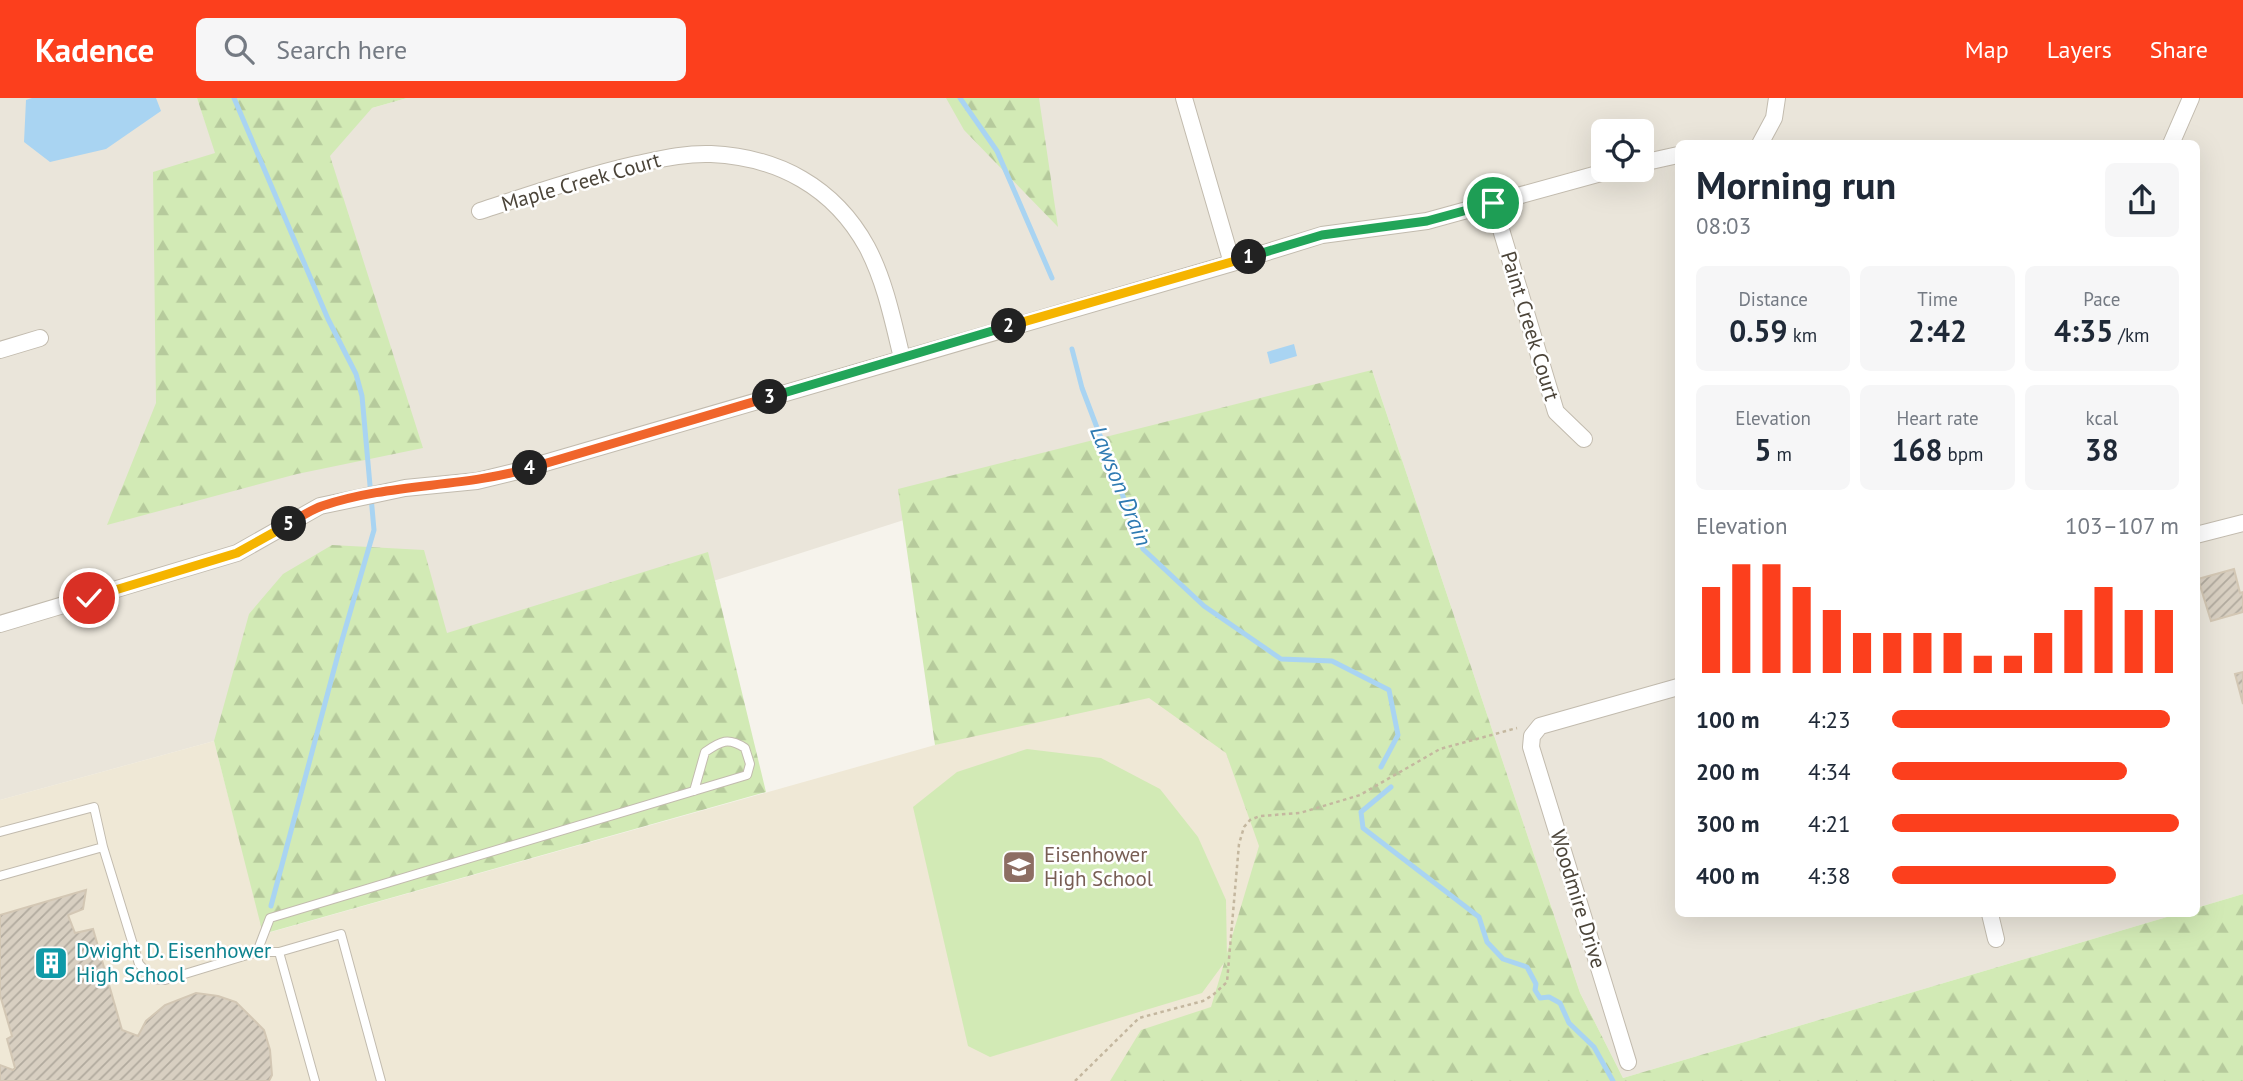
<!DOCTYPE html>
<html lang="en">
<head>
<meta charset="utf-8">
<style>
	:root { --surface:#fff; --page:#f6f6f7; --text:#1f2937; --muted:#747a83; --accent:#fc3f1d }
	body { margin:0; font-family:"PT Sans",sans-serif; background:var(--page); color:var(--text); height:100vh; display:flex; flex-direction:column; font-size:26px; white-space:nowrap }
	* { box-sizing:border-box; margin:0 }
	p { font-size:23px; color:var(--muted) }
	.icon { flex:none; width:38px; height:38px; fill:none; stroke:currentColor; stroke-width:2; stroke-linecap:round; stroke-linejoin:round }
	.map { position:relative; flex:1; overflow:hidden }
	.panel { position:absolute; left:1675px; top:42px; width:525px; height:777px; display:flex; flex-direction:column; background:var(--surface); border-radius:10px; box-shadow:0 7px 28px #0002 }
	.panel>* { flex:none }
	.tools { position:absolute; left:1591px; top:21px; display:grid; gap:14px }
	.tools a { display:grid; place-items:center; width:63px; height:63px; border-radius:10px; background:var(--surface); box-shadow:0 7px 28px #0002; font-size:35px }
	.pin { position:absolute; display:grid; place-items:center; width:60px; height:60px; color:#fff; margin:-30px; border:4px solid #fff; border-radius:50%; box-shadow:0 2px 7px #0007 }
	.km { position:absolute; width:35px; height:35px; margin:-18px; border-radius:50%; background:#222; color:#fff; font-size:19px; line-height:35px; text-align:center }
	.round { display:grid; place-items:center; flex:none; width:74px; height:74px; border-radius:10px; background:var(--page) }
	.head { display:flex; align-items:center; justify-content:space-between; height:119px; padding:0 21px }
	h1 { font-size:38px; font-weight:800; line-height:52px }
	.metrics { display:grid; grid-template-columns:repeat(3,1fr); gap:10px; height:119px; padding:7px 21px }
	.metrics div { display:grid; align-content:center; border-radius:10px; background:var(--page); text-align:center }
	.metrics b { font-size:30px; font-weight:800 }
	.metrics small { font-size:19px; font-weight:400 }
	.metrics p { font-size:19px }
	.chart { height:196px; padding:14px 21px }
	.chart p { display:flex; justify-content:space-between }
	.chart svg { width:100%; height:126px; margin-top:7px; stroke:var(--accent); stroke-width:6 }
	ul { padding:0 21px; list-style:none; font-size:23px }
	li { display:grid; grid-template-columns:112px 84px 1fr; align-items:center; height:52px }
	li i { height:18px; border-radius:9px; background:var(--accent) }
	header { display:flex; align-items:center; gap:42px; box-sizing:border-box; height:98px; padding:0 35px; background:var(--accent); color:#fff }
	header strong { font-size:33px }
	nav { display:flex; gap:38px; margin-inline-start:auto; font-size:24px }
	.search { width:490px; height:63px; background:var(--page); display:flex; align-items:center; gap:18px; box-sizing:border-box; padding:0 24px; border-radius:10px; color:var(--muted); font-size:26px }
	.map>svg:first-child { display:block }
	.residential { fill:#eae5da; fill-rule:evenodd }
	.education { fill:#efe8d6 }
	.green { fill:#d2eab5 }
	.forest { fill:url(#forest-firs) }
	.water { fill:#a9d4f2 }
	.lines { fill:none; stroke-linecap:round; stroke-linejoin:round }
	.stream { stroke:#a9d4f2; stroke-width:5 }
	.building { fill:url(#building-hatch); stroke:#d3c7b4; stroke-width:2 }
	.service-casing { stroke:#c2bbae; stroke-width:10 }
	.minor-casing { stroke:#c2bbae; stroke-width:18 }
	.path { stroke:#c4b79f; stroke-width:2.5; stroke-dasharray:3.5 3.5; stroke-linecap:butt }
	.service { stroke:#fff; stroke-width:8 }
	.minor { stroke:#fff; stroke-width:16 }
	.split-1-casing { stroke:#fff; stroke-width:14 }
	.split-2-casing { stroke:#fff; stroke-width:14 }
	.split-3-casing { stroke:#fff; stroke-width:14 }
	.split-4-casing { stroke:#fff; stroke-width:14 }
	.split-5-casing { stroke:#fff; stroke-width:14 }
	.split-6-casing { stroke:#fff; stroke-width:14 }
	.split-1 { stroke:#22a559; stroke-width:9 }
	.split-2 { stroke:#f5b400; stroke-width:9 }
	.split-3 { stroke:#22a559; stroke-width:9 }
	.split-4 { stroke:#f0652b; stroke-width:9 }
	.split-5 { stroke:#f0652b; stroke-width:9 }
	.split-6 { stroke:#f5b400; stroke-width:9 }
	.labels { text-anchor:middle; stroke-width:5; stroke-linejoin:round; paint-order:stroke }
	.street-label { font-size:21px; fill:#4b4439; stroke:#fff }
	.education-label { font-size:21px; fill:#785e54; stroke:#fff; text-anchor:start }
	.culture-label { font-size:21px; fill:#0d838f; stroke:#fff; text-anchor:start }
	.water-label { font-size:23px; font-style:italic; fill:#2e7ab2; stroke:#fff }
</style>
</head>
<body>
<header>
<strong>Kadence</strong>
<div class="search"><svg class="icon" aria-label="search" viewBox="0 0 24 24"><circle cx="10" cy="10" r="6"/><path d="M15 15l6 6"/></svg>Search here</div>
<nav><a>Map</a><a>Layers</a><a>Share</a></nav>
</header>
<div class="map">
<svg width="2243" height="983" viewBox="0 0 2243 983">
	<defs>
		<pattern id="forest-firs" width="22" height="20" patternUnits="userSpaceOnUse" patternTransform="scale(1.75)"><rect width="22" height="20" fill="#d2eab5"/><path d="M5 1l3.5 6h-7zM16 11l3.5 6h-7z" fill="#b6ca9c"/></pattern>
		<pattern id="building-hatch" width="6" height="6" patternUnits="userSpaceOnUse" patternTransform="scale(1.75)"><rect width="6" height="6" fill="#d8cfc1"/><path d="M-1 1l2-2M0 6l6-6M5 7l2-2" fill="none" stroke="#b1aa9e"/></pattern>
	</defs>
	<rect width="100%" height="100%" fill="#f6f3ec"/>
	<!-- residential -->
	<path class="residential" d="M 0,0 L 197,0 L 216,55 L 407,0 L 2243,0 L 2243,796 L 2196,810 L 2196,46 L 1678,46 L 1678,816 L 2177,816 L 1623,980 L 1580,895 L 1372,272 L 214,643 L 0,702 ZM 1603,33 L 1642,33 L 1642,72 L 1603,72 Z"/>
	<!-- education -->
	<path class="education" d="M 1446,495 L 1580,895 L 1624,983 L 0,983 L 0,702 L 214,643 L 264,836 L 935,647 Z"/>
	<!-- green -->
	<path class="green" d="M 1027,651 L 1101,660 L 1160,691 L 1198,739 L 1226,802 L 1227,861 L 1202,895 L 990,959 L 968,948 L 913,709 L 957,674 Z"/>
	<!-- forest -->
	<path class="forest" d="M 197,0 L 407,0 L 372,10 L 330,58 L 423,350 L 297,376 L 107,427 L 156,305 L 153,74 L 215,55 Z
		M 946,0 L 1039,0 L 1058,129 L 964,32 Z
		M 1372,272 L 1580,895 L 1623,980 L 2177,816 L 2196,816 L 2196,810 L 2243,796 L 2243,983 L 1110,983 L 1141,932 L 1211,909 L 1259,748 L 1226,655 L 1149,600 L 935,647 L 898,391 Z
		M 332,447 L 424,452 L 447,535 L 708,454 L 766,694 L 263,836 L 214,643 L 249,516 L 283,476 Z"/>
	<!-- water -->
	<path class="water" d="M 32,0 L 156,0 L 161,13 L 106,51 L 50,64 L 24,44 L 26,2 Z
		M 1294,246 L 1297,258 L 1270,266 L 1267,254 Z"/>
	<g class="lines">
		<!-- stream -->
		<path class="stream" d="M 234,0 L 328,221 L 356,276 L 362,298 L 374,432 L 340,549 L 271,808
			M 960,0 L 997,53 L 1052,180
			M 1072,251 L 1082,290 L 1143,451 L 1204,508 L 1281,561 L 1332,563 L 1389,592 L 1398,637 L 1381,669
			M 1391,689 L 1361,714 L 1363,730 L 1479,819 L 1487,844 L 1503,861 L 1527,869 L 1536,886 L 1535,892 L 1540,900 L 1549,899 L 1560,905 L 1569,925 L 1594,949 L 1613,983"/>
	</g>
	<!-- building -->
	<path class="building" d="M 2234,471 L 2240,495 L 2243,494 L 2243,514 L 2211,523 L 2198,481 Z
		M 2243,574 L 2243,606 L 2235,576 Z
		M 86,792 L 83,811 L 68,817 L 75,835 L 93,831 L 122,932 L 138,938 L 146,923 L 165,907 L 196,895 L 218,898 L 236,904 L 264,932 L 270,952 L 272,977 L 269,983 L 0,983 L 0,967 L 13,972 L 15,970 L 7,941 L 12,938 L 0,897 L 0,817 Z"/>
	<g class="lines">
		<!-- service casing -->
		<g class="service-casing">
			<path id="service" d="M 0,734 L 94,709 L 103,749
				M 0,778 L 103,749 L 139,866 L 153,881 L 165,882 L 257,854 L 279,854 L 341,836 L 381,983
				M 257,854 L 270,820 L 747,677 L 750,666 L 745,650 C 728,639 721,643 705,654 L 694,693
				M 279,854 L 315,983"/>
		</g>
		<!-- minor casing -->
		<g class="minor-casing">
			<path id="minor" d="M 1184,0 L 1232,165
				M 1760,46 L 1774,20 L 1777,0
				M 2171,46 L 2191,0
				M 1642,65 L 1678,57
				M 1493,105 L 1556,314 L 1584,341
				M 480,113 C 532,96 584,78 637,66 C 661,61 686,55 711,56 C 778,59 834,89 867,149 C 885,183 893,223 902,260
				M 0,252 L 40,240
				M 2196,437 L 2243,425
				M 0,526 L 237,455 L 320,408 L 405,390 L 477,383 L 514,374 L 1232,165 L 1322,137 L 1427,123 L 1612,72
				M 1990,816 L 1996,841
				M 1628,964 L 1531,649 L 1532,638 L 1540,628 L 1678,589"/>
		</g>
		<!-- path -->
		<path class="path" d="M 1075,983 L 1139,920 L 1203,903 L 1213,897 L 1227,884 L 1239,746 L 1244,729 L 1250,722 L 1260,718 L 1300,715 L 1360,697 L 1440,651 L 1517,630"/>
		<!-- service -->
		<use href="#service" class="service"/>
		<!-- minor -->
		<use href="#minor" class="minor"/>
	</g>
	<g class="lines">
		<!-- split-1 casing -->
		<g class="split-1-casing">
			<path id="split-1" d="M 1249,159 L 1322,137 L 1427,123 L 1493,105"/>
		</g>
		<!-- split-2 casing -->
		<g class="split-2-casing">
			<path id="split-2" d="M 1009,228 L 1249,159"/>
		</g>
		<!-- split-3 casing -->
		<g class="split-3-casing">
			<path id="split-3" d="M 770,299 L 1009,228"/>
		</g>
		<!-- split-4 casing -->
		<g class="split-4-casing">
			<path id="split-4" d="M 530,370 L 770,299"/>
		</g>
		<!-- split-5 casing -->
		<g class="split-5-casing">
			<path id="split-5" d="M 289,426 C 299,420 310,412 322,408 C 389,385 462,390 530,370"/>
		</g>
		<!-- split-6 casing -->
		<g class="split-6-casing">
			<path id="split-6" d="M 89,500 L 237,455 L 289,426"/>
		</g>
		<!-- split-1 -->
		<use href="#split-1" class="split-1"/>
		<!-- split-2 -->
		<use href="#split-2" class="split-2"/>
		<!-- split-3 -->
		<use href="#split-3" class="split-3"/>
		<!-- split-4 -->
		<use href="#split-4" class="split-4"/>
		<!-- split-5 -->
		<use href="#split-5" class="split-5"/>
		<!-- split-6 -->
		<use href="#split-6" class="split-6"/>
	</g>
	<!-- icons -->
	<defs>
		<g id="school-square" transform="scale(1.75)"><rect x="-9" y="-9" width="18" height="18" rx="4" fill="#8d6e63" stroke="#fff"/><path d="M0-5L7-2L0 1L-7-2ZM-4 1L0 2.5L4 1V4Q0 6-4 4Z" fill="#fff"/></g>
		<g id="building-square" transform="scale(1.75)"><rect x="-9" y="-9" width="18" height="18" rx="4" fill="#0f9aa8" stroke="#fff"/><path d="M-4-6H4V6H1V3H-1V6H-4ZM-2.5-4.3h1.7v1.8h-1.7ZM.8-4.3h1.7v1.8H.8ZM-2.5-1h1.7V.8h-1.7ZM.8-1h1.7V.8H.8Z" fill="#fff"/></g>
	</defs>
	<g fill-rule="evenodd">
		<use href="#school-square" x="1019" y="769"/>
		<use href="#building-square" x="51" y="865"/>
	</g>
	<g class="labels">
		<!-- street labels -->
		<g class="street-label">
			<text transform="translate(581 84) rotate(-16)" y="7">Maple Creek Court</text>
			<text transform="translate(1530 228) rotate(73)" y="7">Paint Creek Court</text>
			<text transform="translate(1578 801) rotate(73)" y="7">Woodmire Drive</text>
		</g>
		<!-- education labels -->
		<g class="education-label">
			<text x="1044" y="764">Eisenhower<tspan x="1044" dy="24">High School</tspan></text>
		</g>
		<!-- culture labels -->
		<g class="culture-label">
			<text x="76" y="860">Dwight D. Eisenhower<tspan x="76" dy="24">High School</tspan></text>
		</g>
		<!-- water labels -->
		<g class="water-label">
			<text transform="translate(1121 388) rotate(68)" y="8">Lawson Drain</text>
		</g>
	</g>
</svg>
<div class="tools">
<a><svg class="icon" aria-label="locate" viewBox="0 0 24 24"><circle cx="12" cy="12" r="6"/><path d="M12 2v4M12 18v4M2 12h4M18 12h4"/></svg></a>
</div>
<div class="pin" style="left:1493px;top:105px;background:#1e9e55"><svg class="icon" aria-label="arrive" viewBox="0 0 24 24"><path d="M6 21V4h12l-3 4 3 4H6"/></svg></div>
<div class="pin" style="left:89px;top:500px;background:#d93025"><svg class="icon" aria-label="check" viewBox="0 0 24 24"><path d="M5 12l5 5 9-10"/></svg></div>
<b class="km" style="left:1249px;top:159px">1</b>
<b class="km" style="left:1009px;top:228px">2</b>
<b class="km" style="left:770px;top:299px">3</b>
<b class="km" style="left:530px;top:370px">4</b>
<b class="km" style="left:289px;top:426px">5</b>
<section class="panel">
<div class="head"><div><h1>Morning run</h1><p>08:03</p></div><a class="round"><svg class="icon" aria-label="share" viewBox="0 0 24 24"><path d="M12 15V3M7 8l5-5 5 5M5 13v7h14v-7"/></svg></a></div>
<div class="metrics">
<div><p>Distance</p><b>0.59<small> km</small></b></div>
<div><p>Time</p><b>2:42</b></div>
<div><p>Pace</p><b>4:35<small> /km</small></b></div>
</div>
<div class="metrics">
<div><p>Elevation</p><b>5<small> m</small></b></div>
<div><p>Heart rate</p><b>168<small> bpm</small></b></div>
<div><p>kcal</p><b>38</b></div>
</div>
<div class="chart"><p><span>Elevation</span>103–107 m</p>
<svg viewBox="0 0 160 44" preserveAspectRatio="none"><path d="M5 44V14M15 44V6M25 44V6M35 44V14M45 44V22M55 44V30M65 44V30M75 44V30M85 44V30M95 44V38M105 44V38M115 44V30M125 44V22M135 44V14M145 44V22M155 44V22"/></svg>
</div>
<ul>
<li><b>100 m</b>4:23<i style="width:97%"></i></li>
<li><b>200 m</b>4:34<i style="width:82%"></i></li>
<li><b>300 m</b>4:21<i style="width:100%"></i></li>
<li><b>400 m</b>4:38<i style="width:78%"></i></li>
</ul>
</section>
</div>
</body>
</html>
